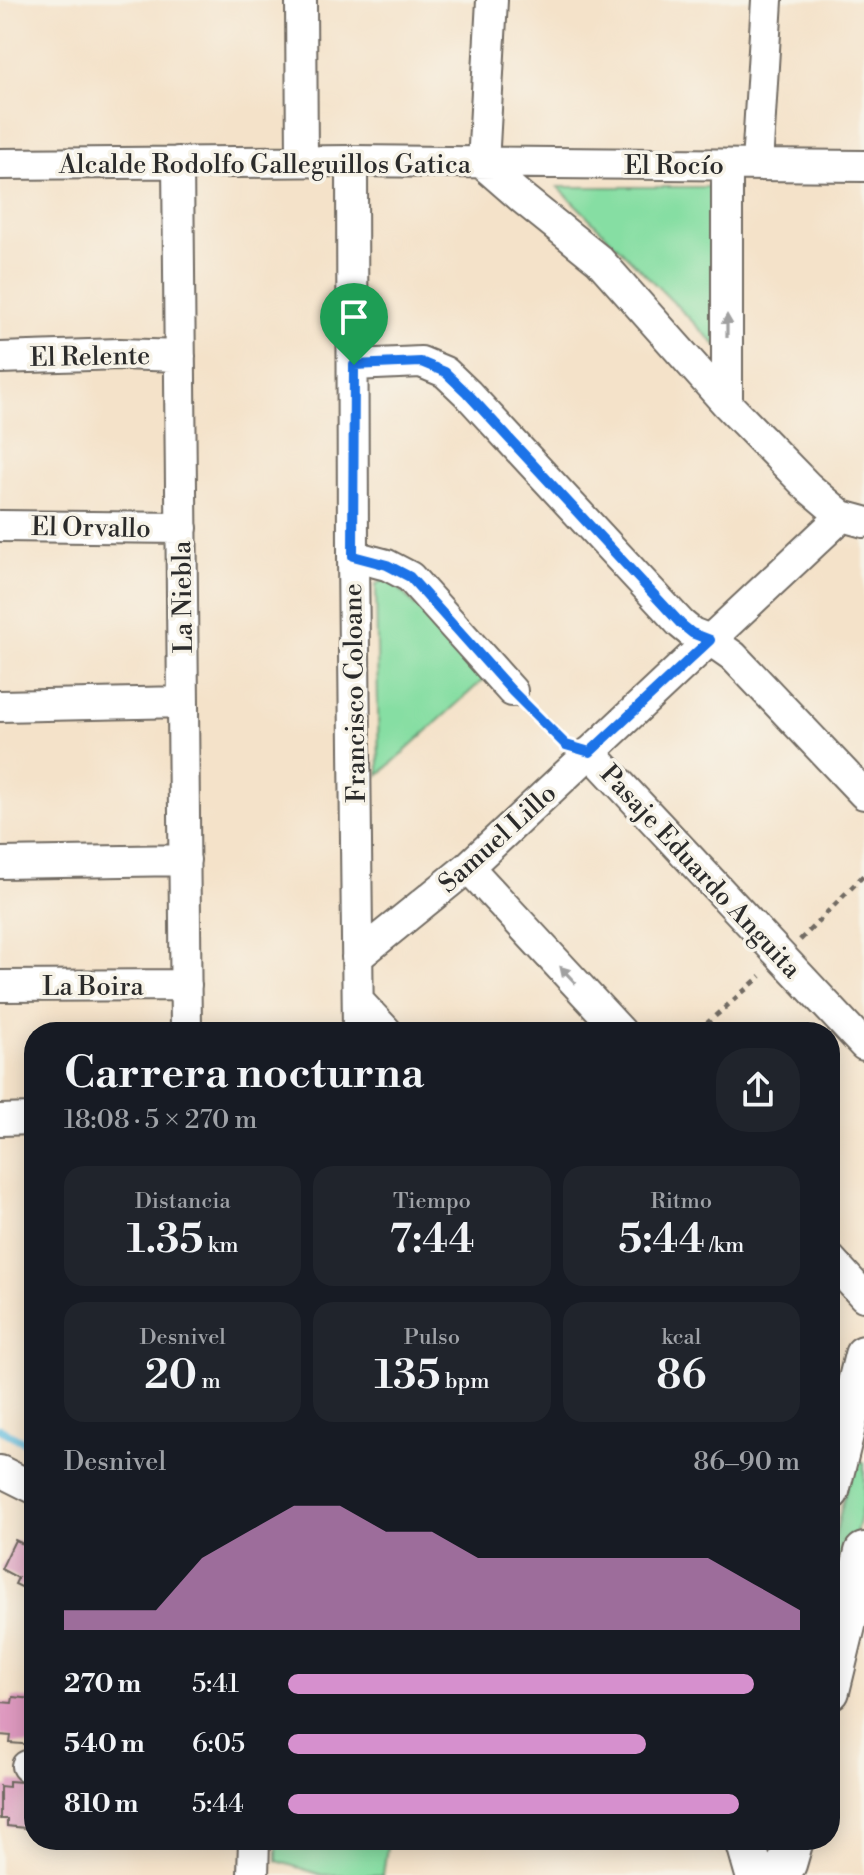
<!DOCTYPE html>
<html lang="es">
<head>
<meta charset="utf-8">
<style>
	:root { --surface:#171b24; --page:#20242c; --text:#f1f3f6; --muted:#9ea1a6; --accent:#d690ce }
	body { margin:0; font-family:"Libre Bodoni",serif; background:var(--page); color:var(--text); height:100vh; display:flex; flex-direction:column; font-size:30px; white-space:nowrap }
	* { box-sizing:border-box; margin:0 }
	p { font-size:26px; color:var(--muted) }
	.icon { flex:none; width:44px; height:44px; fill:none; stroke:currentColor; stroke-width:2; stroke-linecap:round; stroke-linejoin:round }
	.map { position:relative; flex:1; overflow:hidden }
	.drawer { position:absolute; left:24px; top:1022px; width:816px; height:828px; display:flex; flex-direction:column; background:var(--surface); border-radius:32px; box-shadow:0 4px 20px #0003 }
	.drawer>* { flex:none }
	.pin { position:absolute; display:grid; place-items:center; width:68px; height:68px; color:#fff; margin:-82px -34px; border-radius:50% 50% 50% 0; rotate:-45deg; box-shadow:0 0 8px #0007 }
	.pin .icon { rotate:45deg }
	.round { display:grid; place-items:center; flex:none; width:84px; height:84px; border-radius:32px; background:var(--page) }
	.head { display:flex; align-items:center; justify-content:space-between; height:136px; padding:0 40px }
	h1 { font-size:44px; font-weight:600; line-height:60px }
	.figures { display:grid; grid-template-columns:repeat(3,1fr); gap:12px; height:136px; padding:8px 40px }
	.figures div { display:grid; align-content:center; border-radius:20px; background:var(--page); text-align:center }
	.figures b { font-size:40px; font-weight:600 }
	.figures small { font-size:22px; font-weight:400 }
	.figures p { font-size:22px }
	.chart { height:224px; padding:16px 40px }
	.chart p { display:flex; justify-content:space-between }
	.chart svg { width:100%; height:144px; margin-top:8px; fill:var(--accent); opacity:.7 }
	ul { padding:0 40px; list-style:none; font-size:26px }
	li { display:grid; grid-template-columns:128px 96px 1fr; align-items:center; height:60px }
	li i { height:20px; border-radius:10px; background:var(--accent) }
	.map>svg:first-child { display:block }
	.green { fill:#86dea3; stroke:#588467; stroke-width:2 }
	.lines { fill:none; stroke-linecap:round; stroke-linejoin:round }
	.stream { stroke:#62bddf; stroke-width:8 }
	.building { fill:#de99bf }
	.minor-casing { stroke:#716b62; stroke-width:34 }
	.major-casing { stroke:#716b62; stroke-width:42 }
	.path { stroke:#716b62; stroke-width:5; stroke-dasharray:6 6; stroke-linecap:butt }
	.minor { stroke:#fff; stroke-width:30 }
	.major { stroke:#fff; stroke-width:38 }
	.oneway { fill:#a0a0a0 }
	.route-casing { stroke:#fff; stroke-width:16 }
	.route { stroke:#1a73e8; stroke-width:10 }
	.labels { text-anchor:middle; stroke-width:7; stroke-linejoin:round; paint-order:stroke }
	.street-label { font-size:26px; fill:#2b2b2b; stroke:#f7f3e8 }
</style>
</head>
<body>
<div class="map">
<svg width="864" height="1875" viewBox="0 0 864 1875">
	<rect width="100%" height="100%" fill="#f7f3e8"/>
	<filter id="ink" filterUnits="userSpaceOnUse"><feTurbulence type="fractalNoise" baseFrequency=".0125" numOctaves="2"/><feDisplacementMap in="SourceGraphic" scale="16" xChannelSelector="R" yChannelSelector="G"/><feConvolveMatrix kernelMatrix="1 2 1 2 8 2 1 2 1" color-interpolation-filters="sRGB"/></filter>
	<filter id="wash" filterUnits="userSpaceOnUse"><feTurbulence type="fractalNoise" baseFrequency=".006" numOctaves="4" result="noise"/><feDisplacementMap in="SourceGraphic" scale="32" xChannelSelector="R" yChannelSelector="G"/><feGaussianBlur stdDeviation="1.8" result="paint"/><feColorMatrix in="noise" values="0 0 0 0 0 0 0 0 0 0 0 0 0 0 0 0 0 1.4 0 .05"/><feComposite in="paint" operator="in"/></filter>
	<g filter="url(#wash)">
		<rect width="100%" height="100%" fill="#f4e2c9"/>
		<!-- green -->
		<path class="green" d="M 558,187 L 716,187 L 720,349 Z
			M 389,578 L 484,679 L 379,775 L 376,584 Z
			M 853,1460 L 864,1462 L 864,1500 L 830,1642 L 830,1556 Z
			M 277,1840 L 388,1840 L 383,1875 L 322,1875 L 277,1861 Z"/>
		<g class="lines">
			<!-- stream -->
			<path class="stream" d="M 0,1429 L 34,1447"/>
		</g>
		<g id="blocks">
			<!-- building -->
			<path class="building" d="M 15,1540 L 31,1548 L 34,1541 L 34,1593 L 15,1584 L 18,1578 L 1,1569 Z
				M 13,1697 L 34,1699 L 34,1745 L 10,1743 L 11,1736 L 0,1735 L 0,1702 L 12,1703 Z
				M 9,1781 L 34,1783 L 34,1829 L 7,1826 L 7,1819 L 0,1819 L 0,1786 L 9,1787 Z"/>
		</g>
	</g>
	<g filter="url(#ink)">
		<use href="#blocks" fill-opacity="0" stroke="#716b62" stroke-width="2"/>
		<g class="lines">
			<!-- minor casing -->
			<g class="minor-casing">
				<path id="minor" d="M 301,0 L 302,161
					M 352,161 L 353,556 L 358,1032
					M 178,162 L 186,1032
					M 0,164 L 352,161 L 864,166
					M 483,164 L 522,198 L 599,260 L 727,404 L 808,487 L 842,516 L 864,522
					M 483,164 L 492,0
					M 757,165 L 767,0
					M 0,358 L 119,354 L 180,356
					M 354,365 L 421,362 L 445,372 L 467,393 L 681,624 L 692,633 L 710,640 L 733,656 L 864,794
					M 727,404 L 727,166
					M 0,526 L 182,528
					M 353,556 L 387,565 L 410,577 L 512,691
					M 0,706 L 183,702
					M 590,752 L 864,1045
					M 0,863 L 185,860
					M 468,867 L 621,1032
					M 357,957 L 468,867 L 842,516
					M 0,986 L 186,985
					M 358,1001 L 387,1032
					M 0,1120 L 34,1119
					M 830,1259 L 864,1296
					M 0,1471 L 34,1488
					M 27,1766 L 34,1767
					M 253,1875 L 254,1840"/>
			</g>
			<!-- major casing -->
			<g class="major-casing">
				<path id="major" d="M 830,1491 L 864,1355
					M 830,1691 L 864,1552
					M 745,1840 L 755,1875
					M 777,1875 L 787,1864 L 794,1840"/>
			</g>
			<!-- path -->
			<path class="path" d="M 530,709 L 562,741
				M 800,940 L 864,875
				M 697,1032 L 761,976"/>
			<!-- minor -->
			<use href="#minor" class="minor"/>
			<!-- major -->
			<use href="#major" class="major"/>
		</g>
		<!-- one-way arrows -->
		<defs><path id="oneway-solid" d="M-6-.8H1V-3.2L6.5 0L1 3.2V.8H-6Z" transform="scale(2)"/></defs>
		<g class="oneway">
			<use href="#oneway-solid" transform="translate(727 326) rotate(-90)"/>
			<use href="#oneway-solid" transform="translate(568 975) rotate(-133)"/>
		</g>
	</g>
	<g class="lines" filter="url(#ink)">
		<!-- route casing -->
		<g class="route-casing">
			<path id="route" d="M 421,362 L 445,372 L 467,393 L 681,624 L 692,633 L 710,640 L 590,752 L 566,745 L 512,691 L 410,577 L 387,565 L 353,556 L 354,365 Z"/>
		</g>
		<!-- route -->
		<use href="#route" class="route"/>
	</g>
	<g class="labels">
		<!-- street labels -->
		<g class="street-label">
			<text x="265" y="173">Alcalde Rodolfo Galleguillos Gatica</text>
			<text x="674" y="174">El Rocío</text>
			<text transform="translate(90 356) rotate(-1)" y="9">El Relente</text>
			<text transform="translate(91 527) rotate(1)" y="9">El Orvallo</text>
			<text transform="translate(182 597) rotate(-91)" y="9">La Niebla</text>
			<text transform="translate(354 693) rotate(-91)" y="9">Francisco Coloane</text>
			<text transform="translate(497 838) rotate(-42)" y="9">Samuel Lillo</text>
			<text transform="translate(701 871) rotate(47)" y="9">Pasaje Eduardo Anguita</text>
			<text x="93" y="995">La Boira</text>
		</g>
	</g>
</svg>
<div class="pin" style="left:354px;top:365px;background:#1e9e55"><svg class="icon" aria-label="arrive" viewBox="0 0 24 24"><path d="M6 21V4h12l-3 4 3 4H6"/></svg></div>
<section class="drawer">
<div class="head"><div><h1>Carrera nocturna</h1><p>18:08 · 5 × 270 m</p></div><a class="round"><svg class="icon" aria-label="share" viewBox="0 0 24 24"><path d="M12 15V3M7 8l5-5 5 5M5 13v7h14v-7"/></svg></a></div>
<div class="figures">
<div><p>Distancia</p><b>1.35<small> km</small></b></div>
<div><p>Tiempo</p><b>7:44</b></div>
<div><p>Ritmo</p><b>5:44<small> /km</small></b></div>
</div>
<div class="figures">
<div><p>Desnivel</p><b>20<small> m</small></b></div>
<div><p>Pulso</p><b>135<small> bpm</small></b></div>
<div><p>kcal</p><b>86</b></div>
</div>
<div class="chart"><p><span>Desnivel</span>86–90 m</p>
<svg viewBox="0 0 160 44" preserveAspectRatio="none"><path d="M0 44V38L10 38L20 38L30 22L40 14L50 6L60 6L70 14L80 14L90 22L100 22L110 22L120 22L130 22L140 22L150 30L160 38V44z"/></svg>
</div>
<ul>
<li><b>270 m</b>5:41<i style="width:91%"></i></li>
<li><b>540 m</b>6:05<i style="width:70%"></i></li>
<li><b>810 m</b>5:44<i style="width:88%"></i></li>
</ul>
</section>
</div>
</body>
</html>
